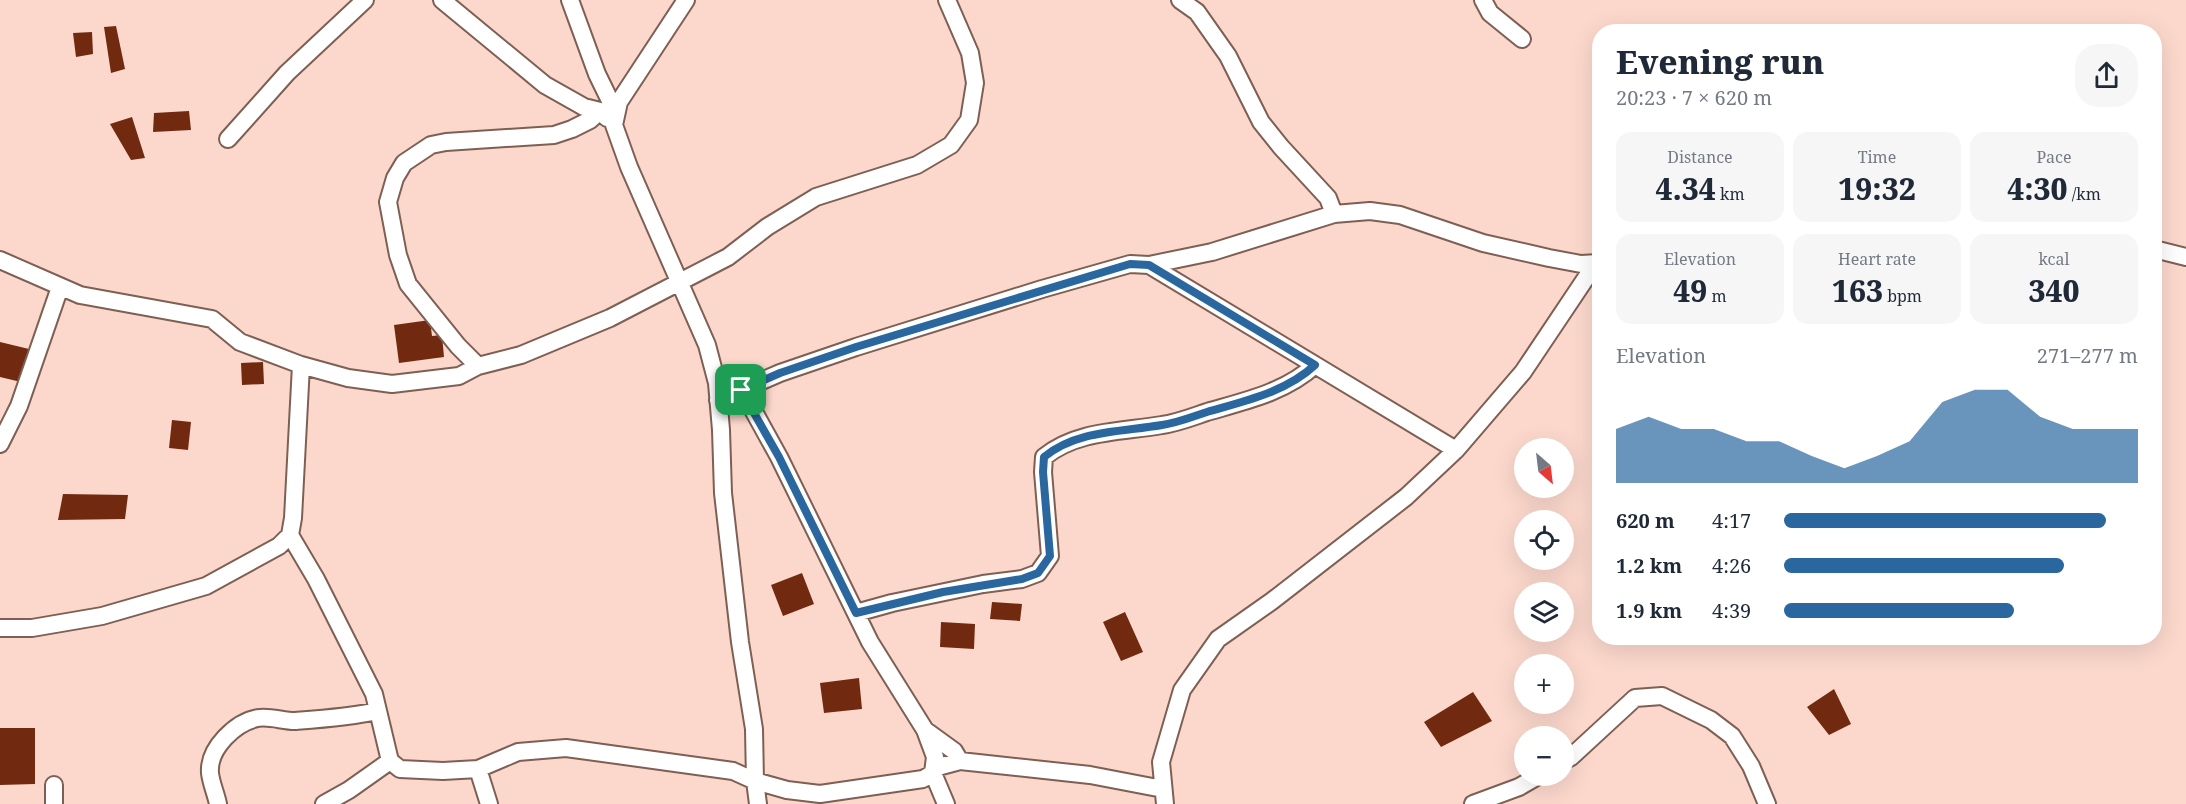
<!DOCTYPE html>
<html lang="en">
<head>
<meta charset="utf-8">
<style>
	:root { --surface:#fff; --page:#f6f6f7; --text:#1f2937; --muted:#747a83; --accent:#2b679f }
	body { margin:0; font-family:"Noto Serif",serif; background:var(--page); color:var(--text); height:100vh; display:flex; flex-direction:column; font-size:22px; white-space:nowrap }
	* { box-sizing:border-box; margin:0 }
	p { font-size:20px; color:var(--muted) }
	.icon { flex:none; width:33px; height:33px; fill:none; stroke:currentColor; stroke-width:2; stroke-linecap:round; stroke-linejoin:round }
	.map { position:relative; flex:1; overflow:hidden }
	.side { position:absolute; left:1592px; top:24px; width:570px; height:621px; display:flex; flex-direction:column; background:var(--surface); border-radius:24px; box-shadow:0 6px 24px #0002 }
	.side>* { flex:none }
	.needle { width:39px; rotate:152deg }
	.controls { position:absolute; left:1514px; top:438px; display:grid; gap:12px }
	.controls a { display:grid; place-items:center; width:60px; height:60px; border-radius:50%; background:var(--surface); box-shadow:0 6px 24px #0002; font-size:30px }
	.pin { position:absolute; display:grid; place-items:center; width:51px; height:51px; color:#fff; margin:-26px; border-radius:12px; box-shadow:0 3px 9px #0006 }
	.round { display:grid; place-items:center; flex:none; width:63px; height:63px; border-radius:24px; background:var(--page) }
	.overview { display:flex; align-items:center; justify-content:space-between; height:102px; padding:0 24px }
	h1 { font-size:33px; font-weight:800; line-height:45px }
	.stats { display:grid; grid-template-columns:repeat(3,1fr); gap:9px; height:102px; padding:6px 24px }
	.stats div { display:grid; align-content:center; border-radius:15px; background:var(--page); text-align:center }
	.stats b { font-size:30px; font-weight:800 }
	.stats small { font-size:16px; font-weight:400 }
	.stats p { font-size:16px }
	.chart { height:168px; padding:12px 24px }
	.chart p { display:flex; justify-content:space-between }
	.chart svg { width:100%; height:108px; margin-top:6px; fill:var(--accent); opacity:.7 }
	ul { padding:0 24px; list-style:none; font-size:20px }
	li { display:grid; grid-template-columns:96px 72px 1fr; align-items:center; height:45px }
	li i { height:15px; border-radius:8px; background:var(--accent) }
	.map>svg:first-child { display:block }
	.building { fill:#712a0f }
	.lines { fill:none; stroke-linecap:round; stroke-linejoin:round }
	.minor-casing { stroke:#7e5f54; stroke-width:20 }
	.minor { stroke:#fff; stroke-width:16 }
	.route-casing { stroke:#fff; stroke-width:12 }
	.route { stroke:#2b679f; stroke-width:8 }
</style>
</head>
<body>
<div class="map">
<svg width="2186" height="804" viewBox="0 0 2186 804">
	<rect width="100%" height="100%" fill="#fcd8cc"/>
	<!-- building -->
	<path class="building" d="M 116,26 L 125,69 L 111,73 L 104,27 Z
		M 92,32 L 93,54 L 76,57 L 73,33 Z
		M 189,111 L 191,130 L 153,132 L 154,113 Z
		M 132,117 L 145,158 L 131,160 L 110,124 Z
		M 430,320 L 432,336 L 442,335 L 444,357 L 399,363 L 394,325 Z
		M 0,342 L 29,349 L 21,382 L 0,377 Z
		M 263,362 L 264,384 L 242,385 L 241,363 Z
		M 172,420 L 191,422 L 188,450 L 169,448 Z
		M 63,494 L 128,495 L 125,519 L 58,520 Z
		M 802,573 L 814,604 L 783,616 L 771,585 Z
		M 992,602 L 1022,604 L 1020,621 L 990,619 Z
		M 1125,612 L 1143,652 L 1121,661 L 1103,622 Z
		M 941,622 L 975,624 L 974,649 L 940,647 Z
		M 859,678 L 862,709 L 824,713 L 820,683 Z
		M 1834,689 L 1851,724 L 1829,735 L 1807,707 Z
		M 1473,692 L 1492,721 L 1441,747 L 1424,722 Z
		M 0,728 L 35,728 L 35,784 L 0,785 Z"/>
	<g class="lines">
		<!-- minor casing -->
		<g class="minor-casing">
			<path id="minor" d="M 442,0 L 545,85 L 584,107 L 600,111 L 607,118
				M 570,0 L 597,74 L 616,113
				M 686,0 L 619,102 L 614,125 L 629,167 L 707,345 L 717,383 L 721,430 L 723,493 L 740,642 L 754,729 L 755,781 L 758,804
				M 1180,0 L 1197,12 L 1228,56 L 1261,122 L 1281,147 L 1328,198 L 1334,214
				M 1483,0 L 1490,13 L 1522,39
				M 228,139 L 287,73 L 365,0
				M 2154,249 L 2186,257
				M 0,260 L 80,295 L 212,319 L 240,342 L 301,365 L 348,378 L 392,384 L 459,376 L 478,366 L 521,355 L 610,318 L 728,257 L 767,227 L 816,197 L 917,165 L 951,145 L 969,120 L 975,83 L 970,53 L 947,0
				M 1149,265 L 1456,450
				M 478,366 L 458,346 L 408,284 L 398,255 L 388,202 L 395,178 L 404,163 L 431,145 L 446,142 L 554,135 L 572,129 L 590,120 L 600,111
				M 718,400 L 780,373 L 856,347 L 1042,289 L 1130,264 L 1149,265 L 1212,252 L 1334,214 L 1370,211 L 1400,215 L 1483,243 L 1549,258 L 1581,264 L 1599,263
				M 0,444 L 19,406 L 60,287
				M 290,535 L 316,579 L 374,694 L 390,761 L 400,769 L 443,771 L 478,769 L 518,752 L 566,748 L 733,771 L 755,781 L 787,790 L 820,794 L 923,779 L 933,773 L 935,757 L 925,730 L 870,642 L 779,457 L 742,390
				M 856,613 L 892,603 L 983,584 L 1022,579 L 1038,573 L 1050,556 L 1043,472 L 1044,457 C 1077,430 1122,432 1162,425 C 1177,423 1192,417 1207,412 C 1245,401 1286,392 1315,365
				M 0,628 L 32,628 L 102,616 L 206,586 L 279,546 L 290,535 L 293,518 L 301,365
				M 925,730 L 954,751 L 960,761
				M 1563,761 L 1571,757 L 1635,698 L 1662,696 L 1711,720 L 1732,736 L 1751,766 L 1767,804
				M 934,768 L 960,761 L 1090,775 L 1163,789
				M 478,769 L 489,804
				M 933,773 L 946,804
				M 54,804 L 54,785
				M 218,804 C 216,794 211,783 210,773 C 208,748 236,722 258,718 C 270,716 283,721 295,721 C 322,719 351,717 377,711
				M 324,804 L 349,790 L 390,761
				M 1165,804 L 1161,762 L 1182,690 L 1218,639 L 1272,601 L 1406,497 L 1456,450 L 1523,372 L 1596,263
				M 1473,804 L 1519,787 L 1538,776"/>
		</g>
		<!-- minor -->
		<use href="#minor" class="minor"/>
	</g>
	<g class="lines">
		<!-- route casing -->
		<g class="route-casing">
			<path id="route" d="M 1130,264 L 1149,265 L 1315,365 C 1286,392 1245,401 1207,412 C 1192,417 1177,423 1162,425 C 1122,432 1077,430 1044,457 L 1043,472 L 1050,556 L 1038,573 L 1022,579 L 943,592 L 856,613 L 779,457 L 741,390 L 780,373 L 856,347 Z"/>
		</g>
		<!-- route -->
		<use href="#route" class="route"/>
	</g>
</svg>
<div class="controls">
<a><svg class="needle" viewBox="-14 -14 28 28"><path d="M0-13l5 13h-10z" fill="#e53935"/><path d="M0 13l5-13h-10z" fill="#747a83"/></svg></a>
<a><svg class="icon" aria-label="locate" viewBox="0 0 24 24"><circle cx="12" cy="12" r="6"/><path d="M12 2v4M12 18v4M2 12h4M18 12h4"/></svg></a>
<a><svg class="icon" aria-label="layers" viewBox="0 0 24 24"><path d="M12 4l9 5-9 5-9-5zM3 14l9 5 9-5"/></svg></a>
<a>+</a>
<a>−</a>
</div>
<div class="pin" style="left:741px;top:390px;background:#1e9e55"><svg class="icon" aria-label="arrive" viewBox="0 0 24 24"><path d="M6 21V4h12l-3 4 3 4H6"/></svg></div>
<section class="side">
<div class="overview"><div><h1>Evening run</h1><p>20:23 · 7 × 620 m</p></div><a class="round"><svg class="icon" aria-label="share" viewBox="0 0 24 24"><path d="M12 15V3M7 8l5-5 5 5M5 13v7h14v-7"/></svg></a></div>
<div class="stats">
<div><p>Distance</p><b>4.34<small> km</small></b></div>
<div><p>Time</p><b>19:32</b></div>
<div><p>Pace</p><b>4:30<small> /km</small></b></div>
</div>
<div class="stats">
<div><p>Elevation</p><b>49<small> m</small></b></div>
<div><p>Heart rate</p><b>163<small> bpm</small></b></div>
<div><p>kcal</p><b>340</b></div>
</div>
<div class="chart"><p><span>Elevation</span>271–277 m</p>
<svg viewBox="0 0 160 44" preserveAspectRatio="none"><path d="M0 44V22L10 17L20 22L30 22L40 27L50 27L60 33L70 38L80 33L90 27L100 11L110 6L120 6L130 17L140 22L150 22L160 22V44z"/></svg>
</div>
<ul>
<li><b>620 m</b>4:17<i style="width:91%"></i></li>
<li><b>1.2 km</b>4:26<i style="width:79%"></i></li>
<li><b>1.9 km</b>4:39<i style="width:65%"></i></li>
</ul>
</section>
</div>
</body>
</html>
